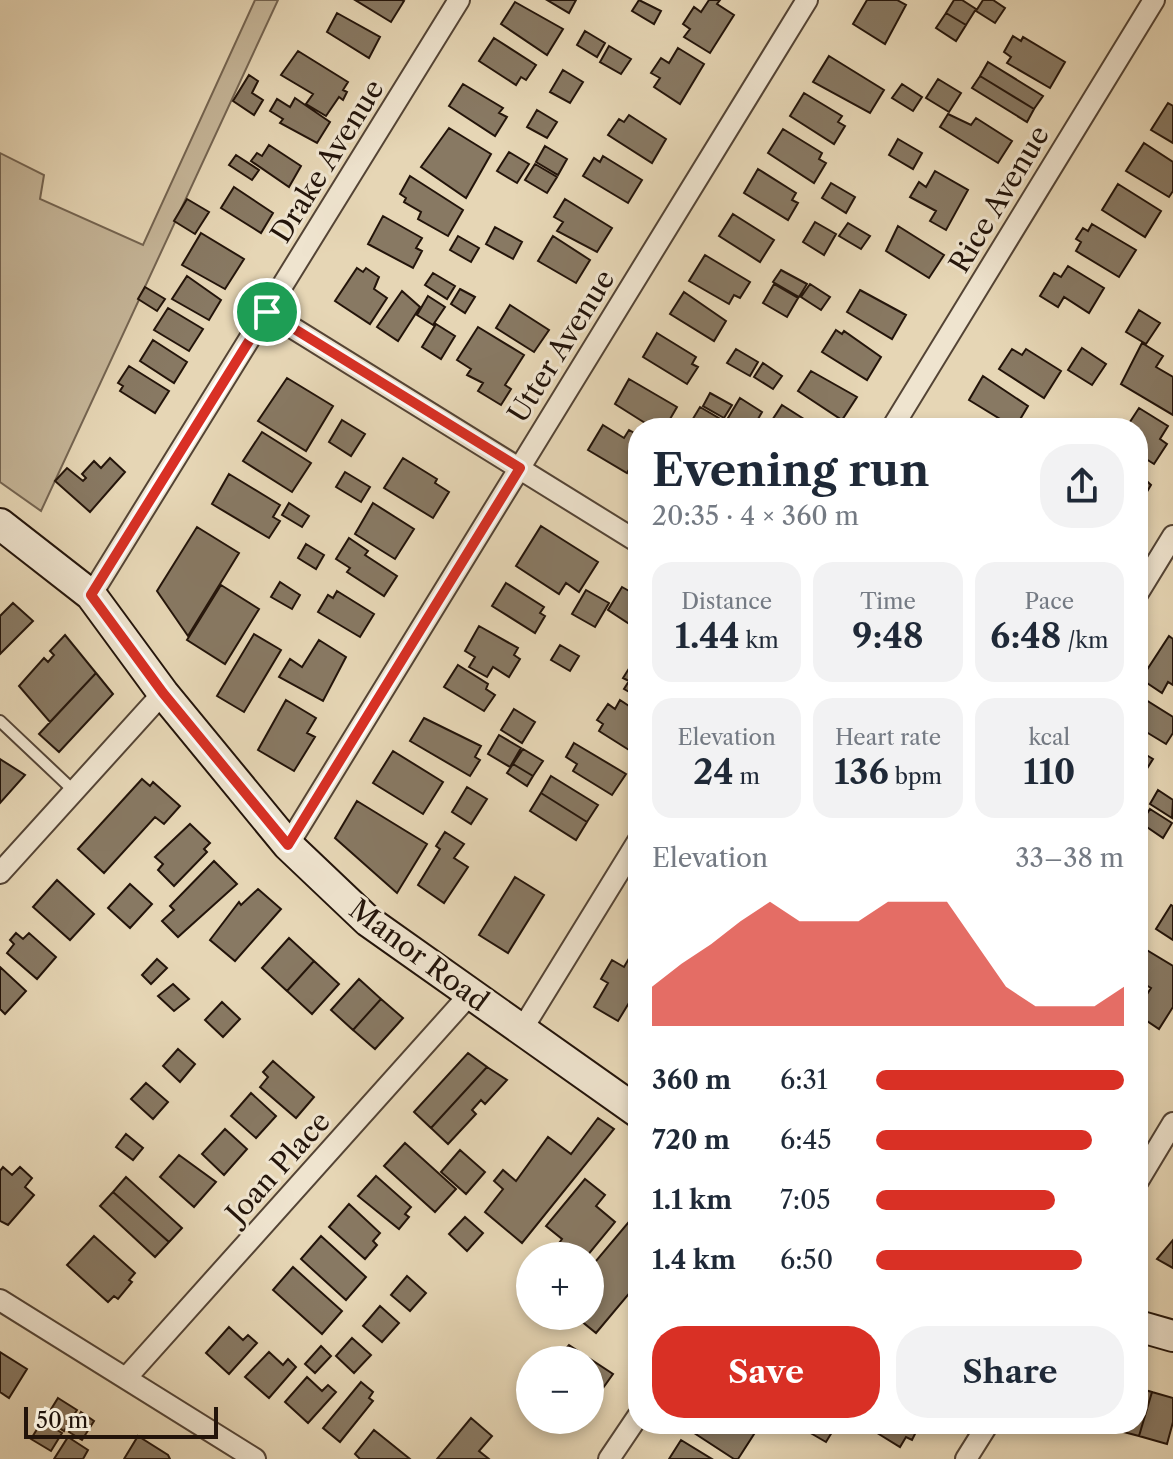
<!DOCTYPE html>
<html lang="en">
<head>
<meta charset="utf-8">
<style>
	:root { --surface:#fff; --page:#f2f2f3; --text:#1f2937; --muted:#747a83; --accent:#d93025 }
	body { margin:0; font-family:"Libre Caslon Text",serif; background:var(--page); color:var(--text); height:100vh; display:flex; flex-direction:column; font-size:30px; white-space:nowrap }
	* { box-sizing:border-box; margin:0 }
	p { font-size:26px; color:var(--muted) }
	.icon { flex:none; width:44px; height:44px; fill:none; stroke:currentColor; stroke-width:2; stroke-linecap:round; stroke-linejoin:round }
	.map { position:relative; flex:1; overflow:hidden }
	.details { position:absolute; left:628px; top:418px; width:520px; height:1016px; display:flex; flex-direction:column; background:var(--surface); border-radius:32px; box-shadow:0 4px 12px #0003 }
	.details>* { flex:none }
	.tools { position:absolute; left:516px; top:1242px; display:grid; gap:16px }
	.tools a { display:grid; place-items:center; width:88px; height:88px; border-radius:50%; background:var(--surface); box-shadow:0 4px 12px #0003; font-size:40px }
	.scale { position:absolute; left:24px; bottom:20px; width:194px; box-sizing:border-box; padding-left:8px; border:4px solid #23140a; border-top:0; font-size:22px; line-height:28px; white-space:nowrap; color:#23140a; -webkit-text-stroke:6px #efe4cf; paint-order:stroke }
	.pin { position:absolute; display:grid; place-items:center; width:68px; height:68px; color:#fff; margin:-34px; border:4px solid #fff; border-radius:50%; box-shadow:0 2px 8px #0007 }
	.round { display:grid; place-items:center; flex:none; width:84px; height:84px; border-radius:32px; background:var(--page) }
	.summary { display:flex; align-items:center; justify-content:space-between; height:136px; padding:0 24px }
	h1 { font-size:44px; font-weight:800; line-height:60px }
	.stats { display:grid; grid-template-columns:repeat(3,1fr); gap:12px; height:136px; padding:8px 24px }
	.stats div { display:grid; align-content:center; border-radius:20px; background:var(--page); text-align:center }
	.stats b { font-size:34px; font-weight:800 }
	.stats small { font-size:22px; font-weight:400 }
	.stats p { font-size:22px }
	.chart { height:224px; padding:16px 24px }
	.chart p { display:flex; justify-content:space-between }
	.chart svg { width:100%; height:144px; margin-top:8px; fill:var(--accent); opacity:.7 }
	.action { display:flex; gap:16px; margin-top:auto; padding:16px 24px }
	.action a { flex:1; height:92px; border-radius:32px; background:var(--accent); color:#fff; font-size:32px; font-weight:800; line-height:92px; text-align:center }
	.action a+a { background:var(--page); color:var(--text) }
	ul { padding:0 24px; list-style:none; font-size:26px }
	li { display:grid; grid-template-columns:128px 96px 1fr; align-items:center; height:60px }
	li i { height:20px; border-radius:10px; background:var(--accent) }
	.map>svg:first-child { display:block }
	.green { fill:#c5b598; stroke:#746451; stroke-width:2 }
	.building { fill:#887963; stroke:#23140a; stroke-width:2 }
	.lines { fill:none; stroke-linecap:round; stroke-linejoin:round }
	.lane-casing { stroke:#544435; stroke-width:14 }
	.street-casing { stroke:#544435; stroke-width:24 }
	.secondary-casing { stroke:#23140a; stroke-width:34 }
	.lane { stroke:#efe4cf; stroke-width:10 }
	.street { stroke:#efe4cf; stroke-width:20 }
	.secondary { stroke:#efe4cf; stroke-width:30 }
	.route-casing { stroke:#fff; stroke-width:16 }
	.route { stroke:#d93025; stroke-width:10 }
	.labels { text-anchor:middle; stroke-width:6; stroke-linejoin:round; paint-order:stroke }
	.street-label { font-size:28px; fill:#23140a; stroke:#efe4cf }
</style>
</head>
<body>
<div class="map">
<svg width="1173" height="1459" viewBox="0 0 1173 1459">
	<rect width="100%" height="100%" fill="#e6d6b5"/>
	<filter id="stains"><feTurbulence type="fractalNoise" baseFrequency=".0025" numOctaves="4"/><feColorMatrix values="0 0 0 0 .2 0 0 0 0 .09 0 0 0 0 .02 0 0 0 .5 -.17"/></filter>
	<radialGradient id="worn" r=".72"><stop offset=".6" stop-color="#630" stop-opacity="0"/><stop offset="1" stop-color="#630" stop-opacity=".3"/></radialGradient>
	<!-- green -->
	<path class="green" d="M 255,0 L 278,0 L 41,511 L 0,482 L 0,153 L 44,175 L 40,199 L 143,245 Z"/>
	<!-- building -->
	<path class="building" d="M 355,0 L 402,0 L 404,1 L 391,22 Z
		M 547,0 L 576,0 L 569,13 Z
		M 639,0 L 661,11 L 654,24 L 632,11 Z
		M 709,0 L 720,0 L 717,4 L 734,15 L 710,53 L 684,37 L 690,29 L 683,24 L 694,7 L 701,12 Z
		M 867,0 L 897,0 L 906,5 L 885,44 L 853,24 Z
		M 954,0 L 962,0 L 976,9 L 966,25 L 946,13 Z
		M 983,0 L 993,0 L 1005,8 L 995,23 L 976,11 Z
		M 515,2 L 563,29 L 547,55 L 501,24 Z
		M 337,13 L 380,37 L 369,58 L 327,32 Z
		M 946,13 L 966,25 L 956,41 L 936,28 Z
		M 585,31 L 605,43 L 597,57 L 577,45 Z
		M 1013,36 L 1021,41 L 1023,37 L 1065,62 L 1050,88 L 1007,63 L 1011,57 L 1004,52 Z
		M 494,38 L 536,65 L 526,80 L 521,77 L 516,85 L 479,61 Z
		M 609,46 L 631,59 L 621,74 L 600,62 Z
		M 678,48 L 704,64 L 680,104 L 654,87 L 660,78 L 651,73 L 661,58 L 669,63 Z
		M 298,51 L 348,82 L 343,90 L 347,92 L 343,100 L 339,97 L 326,116 L 306,104 L 313,94 L 281,75 Z
		M 829,56 L 884,90 L 870,113 L 813,82 Z
		M 988,62 L 1043,96 L 1034,109 L 980,76 Z
		M 563,70 L 583,82 L 570,103 L 550,92 Z
		M 249,75 L 258,81 L 252,93 L 263,100 L 254,115 L 233,101 Z
		M 980,76 L 1034,109 L 1027,122 L 972,88 Z
		M 938,79 L 961,93 L 949,112 L 926,98 Z
		M 463,84 L 503,108 L 499,113 L 507,117 L 495,136 L 449,106 Z
		M 902,84 L 922,97 L 913,111 L 892,98 Z
		M 804,93 L 842,116 L 838,122 L 845,126 L 834,144 L 790,116 Z
		M 295,98 L 330,122 L 317,143 L 280,123 L 283,119 L 270,111 L 277,99 L 290,107 Z
		M 1168,103 L 1173,106 L 1173,143 L 1151,130 Z
		M 537,110 L 557,122 L 547,138 L 527,127 Z
		M 948,114 L 971,125 L 976,118 L 1012,141 L 998,163 L 940,127 Z
		M 629,115 L 666,139 L 652,163 L 608,135 L 619,119 L 624,122 Z
		M 449,128 L 491,154 L 466,198 L 421,167 Z
		M 783,129 L 822,153 L 819,159 L 826,163 L 814,183 L 768,153 Z
		M 898,139 L 922,153 L 913,169 L 889,155 Z
		M 1144,143 L 1173,162 L 1173,191 L 1169,197 L 1126,171 Z
		M 269,145 L 301,166 L 289,187 L 251,161 L 257,153 L 262,156 Z
		M 545,146 L 567,159 L 558,175 L 536,162 Z
		M 509,152 L 529,164 L 517,183 L 497,171 Z
		M 236,155 L 259,170 L 252,180 L 229,165 Z
		M 603,156 L 642,180 L 628,203 L 583,176 L 594,158 L 600,162 Z
		M 535,164 L 557,177 L 547,193 L 525,180 Z
		M 758,169 L 796,193 L 792,200 L 798,203 L 788,220 L 744,193 Z
		M 935,171 L 968,190 L 946,230 L 930,221 L 936,211 L 910,197 L 919,182 L 926,187 Z
		M 410,176 L 463,210 L 448,236 L 418,219 L 421,212 L 404,202 L 406,198 L 400,194 Z
		M 831,183 L 855,197 L 846,213 L 822,198 Z
		M 1118,184 L 1161,211 L 1145,237 L 1102,210 Z
		M 234,187 L 273,213 L 261,233 L 221,208 Z
		M 187,199 L 209,212 L 195,234 L 174,221 Z
		M 565,199 L 612,228 L 597,252 L 557,231 L 563,222 L 554,217 Z
		M 733,214 L 774,240 L 760,262 L 719,236 Z
		M 383,216 L 422,238 L 416,248 L 422,251 L 413,268 L 368,244 Z
		M 815,222 L 836,234 L 824,255 L 803,242 Z
		M 848,223 L 870,236 L 861,249 L 839,236 Z
		M 1092,224 L 1136,250 L 1119,277 L 1076,251 L 1081,242 L 1076,239 L 1083,228 L 1088,231 Z
		M 898,226 L 944,255 L 929,278 L 886,251 Z
		M 495,227 L 522,242 L 513,259 L 486,244 Z
		M 201,233 L 244,259 L 225,289 L 182,265 Z
		M 458,236 L 479,248 L 471,262 L 450,250 Z
		M 553,236 L 590,260 L 576,283 L 538,261 Z
		M 705,255 L 750,282 L 740,298 L 734,295 L 729,304 L 689,281 Z
		M 1068,266 L 1104,288 L 1089,313 L 1064,297 L 1058,307 L 1040,296 L 1054,273 L 1061,277 Z
		M 357,268 L 363,272 L 366,268 L 379,277 L 374,289 L 387,298 L 370,324 L 335,301 Z
		M 781,270 L 807,284 L 799,297 L 773,282 Z
		M 433,273 L 455,286 L 447,299 L 425,285 Z
		M 187,276 L 221,300 L 209,320 L 172,299 Z
		M 774,284 L 798,298 L 787,317 L 763,303 Z
		M 810,284 L 830,297 L 821,310 L 801,297 Z
		M 145,287 L 165,299 L 157,311 L 138,299 Z
		M 460,289 L 475,297 L 465,313 L 451,304 Z
		M 860,290 L 906,315 L 892,339 L 847,312 Z
		M 402,291 L 420,307 L 398,341 L 377,327 Z
		M 684,292 L 726,321 L 714,341 L 670,314 Z
		M 428,296 L 445,307 L 433,325 L 417,315 Z
		M 510,305 L 549,330 L 534,352 L 496,328 Z
		M 168,308 L 203,329 L 189,351 L 154,330 Z
		M 1139,310 L 1160,323 L 1146,344 L 1126,332 Z
		M 436,324 L 455,336 L 441,359 L 422,347 Z
		M 478,327 L 524,355 L 505,385 L 511,389 L 501,405 L 478,391 L 483,383 L 467,375 L 471,369 L 457,360 Z
		M 836,330 L 842,334 L 844,331 L 881,357 L 867,380 L 822,352 Z
		M 657,333 L 696,357 L 692,364 L 698,367 L 687,384 L 643,357 Z
		M 153,340 L 187,362 L 174,383 L 140,361 Z
		M 1142,343 L 1163,356 L 1156,367 L 1173,377 L 1173,415 L 1121,384 Z
		M 1082,348 L 1106,364 L 1092,385 L 1068,370 Z
		M 736,349 L 758,362 L 750,376 L 727,363 Z
		M 1012,349 L 1022,355 L 1026,349 L 1061,371 L 1044,398 L 999,369 Z
		M 763,363 L 782,376 L 773,389 L 754,377 Z
		M 129,366 L 169,391 L 155,413 L 120,391 L 123,386 L 118,383 Z
		M 811,371 L 857,397 L 842,420 L 798,391 Z
		M 983,376 L 1028,406 L 1015,428 L 969,400 Z
		M 287,378 L 333,406 L 306,451 L 258,421 Z
		M 629,379 L 677,407 L 666,426 L 658,422 L 653,428 L 615,404 Z
		M 710,393 L 732,405 L 724,418 L 703,406 Z
		M 740,398 L 762,412 L 753,428 L 744,428 L 728,418 Z
		M 782,405 L 818,428 L 767,428 Z
		M 700,407 L 722,420 L 718,428 L 688,427 Z
		M 1139,408 L 1168,426 L 1160,439 L 1167,444 L 1154,464 L 1138,454 L 1138,428 L 1126,428 Z
		M 342,420 L 365,434 L 351,456 L 329,442 Z
		M 603,425 L 624,438 L 629,430 L 638,435 L 638,470 L 631,466 L 627,473 L 588,450 Z
		M 262,432 L 311,463 L 292,492 L 243,461 Z
		M 110,458 L 125,472 L 90,512 L 55,481 L 67,468 L 83,481 L 86,478 L 82,474 L 94,461 L 101,468 Z
		M 403,458 L 437,479 L 435,483 L 449,492 L 433,518 L 384,488 Z
		M 345,472 L 370,487 L 361,502 L 336,487 Z
		M 1138,473 L 1151,485 L 1138,507 Z
		M 229,474 L 280,505 L 273,517 L 280,521 L 269,538 L 212,504 Z
		M 289,503 L 309,516 L 302,527 L 282,515 Z
		M 373,503 L 414,529 L 395,559 L 355,534 Z
		M 541,526 L 598,562 L 579,592 L 566,583 L 559,594 L 516,566 Z
		M 197,527 L 239,553 L 188,636 L 157,591 Z
		M 349,538 L 368,551 L 365,555 L 397,576 L 384,596 L 347,572 L 350,568 L 336,559 Z
		M 306,544 L 324,555 L 316,569 L 298,558 Z
		M 280,582 L 300,595 L 292,609 L 271,597 Z
		M 506,583 L 544,607 L 540,613 L 545,616 L 535,633 L 492,606 Z
		M 221,585 L 259,609 L 225,664 L 187,640 Z
		M 622,587 L 638,596 L 638,614 L 631,625 L 608,610 Z
		M 586,590 L 609,603 L 595,627 L 572,614 Z
		M 337,591 L 374,614 L 360,637 L 318,612 L 328,595 L 333,598 Z
		M 13,603 L 33,621 L 0,654 L 0,616 Z
		M 479,626 L 518,648 L 514,655 L 520,659 L 509,677 L 493,667 L 487,677 L 469,667 L 475,657 L 465,651 Z
		M 254,634 L 281,650 L 244,712 L 217,696 Z
		M 65,635 L 96,673 L 50,722 L 19,686 L 44,658 L 48,662 L 54,655 L 50,651 Z
		M 1169,636 L 1173,639 L 1173,685 L 1168,682 L 1162,693 L 1141,679 Z
		M 319,640 L 346,657 L 323,701 L 279,677 L 290,659 L 302,667 Z
		M 560,645 L 579,656 L 570,671 L 551,660 Z
		M 633,662 L 638,665 L 638,697 L 624,689 L 629,681 L 623,678 Z
		M 458,665 L 488,684 L 486,689 L 495,695 L 484,711 L 444,687 Z
		M 96,673 L 113,694 L 59,752 L 39,734 Z
		M 1138,695 L 1173,717 L 1173,733 L 1166,744 L 1138,727 Z
		M 286,700 L 316,718 L 307,733 L 315,737 L 294,771 L 258,750 Z
		M 620,700 L 638,712 L 637,755 L 599,731 L 603,724 L 597,720 L 608,704 L 615,709 Z
		M 514,709 L 535,722 L 522,743 L 501,730 Z
		M 424,718 L 481,746 L 475,757 L 480,760 L 470,776 L 410,741 Z
		M 499,735 L 521,748 L 510,767 L 488,754 Z
		M 574,743 L 626,774 L 612,795 L 573,771 L 577,764 L 566,757 Z
		M 523,749 L 543,761 L 533,776 L 513,764 Z
		M 1138,750 L 1153,759 L 1138,783 Z
		M 393,751 L 443,782 L 423,814 L 373,783 Z
		M 0,759 L 25,775 L 0,803 Z
		M 513,764 L 533,776 L 527,786 L 507,773 Z
		M 551,776 L 598,805 L 587,822 L 541,793 Z
		M 142,779 L 150,786 L 153,782 L 180,806 L 164,824 L 155,817 L 104,873 L 78,849 Z
		M 467,787 L 487,799 L 471,824 L 452,812 Z
		M 1158,790 L 1173,800 L 1172,818 L 1150,804 Z
		M 541,793 L 587,822 L 576,840 L 530,811 Z
		M 357,801 L 427,844 L 397,893 L 335,838 Z
		M 1150,809 L 1172,823 L 1163,838 L 1141,823 Z
		M 190,824 L 210,843 L 204,849 L 207,852 L 174,886 L 158,870 L 163,864 L 155,857 Z
		M 445,832 L 464,844 L 454,858 L 468,867 L 444,903 L 418,885 L 440,849 L 436,846 Z
		M 214,861 L 237,884 L 178,937 L 162,921 L 174,910 L 170,906 Z
		M 515,877 L 544,895 L 508,953 L 479,935 Z
		M 57,880 L 94,914 L 70,940 L 33,907 Z
		M 130,884 L 152,904 L 130,928 L 108,908 Z
		M 258,889 L 281,909 L 235,961 L 210,940 L 239,902 L 241,905 Z
		M 1171,905 L 1173,906 L 1173,940 L 1156,929 Z
		M 16,933 L 23,939 L 29,933 L 56,957 L 37,979 L 7,953 L 14,944 L 10,940 Z
		M 289,938 L 314,961 L 287,991 L 262,968 Z
		M 1145,949 L 1173,966 L 1173,1007 L 1159,1029 L 1138,1015 L 1138,1008 L 1151,988 L 1138,980 L 1138,959 Z
		M 631,955 L 638,960 L 638,988 L 618,1021 L 594,1007 L 608,983 L 601,979 L 612,960 L 624,967 Z
		M 157,959 L 167,968 L 151,984 L 142,975 Z
		M 314,961 L 339,984 L 312,1014 L 287,991 Z
		M 0,967 L 26,991 L 5,1014 L 0,1009 Z
		M 359,979 L 381,999 L 353,1030 L 331,1010 Z
		M 173,984 L 189,999 L 174,1011 L 158,996 Z
		M 381,999 L 403,1018 L 375,1049 L 353,1030 Z
		M 222,1002 L 240,1019 L 223,1037 L 205,1020 Z
		M 178,1049 L 195,1064 L 180,1082 L 163,1066 Z
		M 468,1053 L 487,1067 L 431,1128 L 414,1112 Z
		M 273,1061 L 314,1097 L 296,1118 L 260,1087 L 268,1077 L 263,1072 Z
		M 487,1067 L 507,1080 L 485,1104 L 481,1100 L 472,1110 L 476,1114 L 448,1144 L 431,1128 Z
		M 146,1083 L 168,1102 L 153,1119 L 131,1099 Z
		M 251,1093 L 276,1116 L 256,1138 L 231,1116 Z
		M 598,1118 L 614,1129 L 522,1243 L 485,1212 L 503,1189 L 494,1181 L 503,1170 L 516,1181 L 548,1137 L 571,1154 Z
		M 225,1129 L 247,1149 L 224,1175 L 202,1154 Z
		M 126,1134 L 143,1148 L 133,1160 L 116,1147 Z
		M 405,1143 L 456,1189 L 435,1212 L 384,1166 Z
		M 460,1150 L 485,1172 L 466,1194 L 441,1172 Z
		M 179,1155 L 216,1182 L 194,1207 L 160,1177 Z
		M 3,1167 L 12,1175 L 20,1167 L 32,1178 L 25,1187 L 34,1195 L 8,1225 L 0,1221 L 0,1171 Z
		M 376,1176 L 411,1207 L 405,1214 L 409,1217 L 399,1229 L 358,1196 Z
		M 126,1177 L 182,1228 L 169,1242 L 113,1192 Z
		M 585,1179 L 605,1195 L 596,1206 L 615,1222 L 587,1256 L 569,1256 L 557,1246 L 562,1239 L 546,1226 Z
		M 113,1192 L 169,1242 L 155,1257 L 100,1206 Z
		M 349,1204 L 380,1233 L 373,1241 L 377,1245 L 365,1259 L 329,1227 Z
		M 638,1211 L 638,1283 L 596,1333 L 575,1316 L 590,1316 L 590,1268 Z
		M 465,1217 L 483,1233 L 467,1251 L 449,1234 Z
		M 94,1236 L 135,1273 L 129,1280 L 132,1282 L 118,1299 L 114,1296 L 108,1302 L 67,1265 Z
		M 321,1236 L 366,1277 L 346,1300 L 301,1259 Z
		M 1173,1240 L 1173,1268 L 1157,1259 Z
		M 293,1267 L 342,1311 L 322,1334 L 273,1290 Z
		M 407,1276 L 426,1293 L 410,1311 L 391,1295 Z
		M 380,1306 L 399,1323 L 382,1342 L 363,1326 Z
		M 229,1327 L 243,1340 L 248,1335 L 257,1343 L 229,1374 L 206,1353 Z
		M 352,1338 L 371,1355 L 354,1373 L 336,1356 Z
		M 569,1345 L 613,1374 L 593,1402 L 590,1360 L 556,1360 Z
		M 321,1346 L 331,1356 L 315,1373 L 305,1364 Z
		M 0,1352 L 27,1369 L 9,1398 L 0,1392 Z
		M 269,1352 L 283,1365 L 288,1359 L 296,1367 L 269,1398 L 245,1377 Z
		M 307,1377 L 322,1391 L 328,1385 L 336,1392 L 308,1423 L 285,1402 Z
		M 361,1382 L 373,1392 L 369,1398 L 373,1401 L 340,1442 L 323,1428 Z
		M 1138,1388 L 1152,1392 L 1139,1436 L 1112,1429 L 1113,1424 L 1138,1424 Z
		M 1152,1392 L 1173,1398 L 1173,1422 L 1167,1444 L 1139,1436 Z
		M 58,1398 L 77,1410 L 64,1431 L 45,1419 Z
		M 81,1412 L 94,1421 L 82,1440 L 69,1432 Z
		M 471,1418 L 492,1436 L 479,1451 L 489,1459 L 437,1459 Z
		M 42,1421 L 62,1433 L 51,1451 L 31,1439 Z
		M 695,1424 L 745,1424 L 756,1431 L 738,1459 L 734,1459 L 691,1431 Z
		M 811,1424 L 837,1424 L 826,1442 L 807,1431 Z
		M 871,1424 L 920,1424 L 912,1440 L 906,1437 L 900,1447 L 869,1428 Z
		M 374,1430 L 410,1459 L 360,1459 L 355,1454 Z
		M 138,1436 L 168,1455 L 170,1459 L 124,1459 Z
		M 68,1437 L 88,1450 L 83,1459 L 54,1459 Z
		M 681,1440 L 712,1459 L 669,1459 Z"/>
	<g class="lines">
		<!-- lane casing -->
		<g class="lane-casing">
			<path id="lane" d="M 0,721 L 74,791
				M 636,1345 L 638,1342"/>
		</g>
		<!-- street casing -->
		<g class="street-casing">
			<path id="street" d="M 267,312 L 638,542
				M 892,428 L 1154,0
				M 1138,593 L 1173,536
				M 91,595 L 459,0
				M 288,845 L 807,0
				M 0,873 L 163,693
				M 521,1031 L 638,841
				M 1138,1181 L 1173,1123
				M 0,1300 L 255,1459
				M 126,1378 L 471,993
				M 609,1459 L 638,1416
				M 966,1459 L 988,1424"/>
		</g>
		<!-- secondary casing -->
		<g class="secondary-casing">
			<path id="secondary" d="M 0,524 L 91,595 L 163,693 L 288,845 L 368,921 L 638,1112
				M 1138,1326 L 1173,1336"/>
		</g>
		<!-- lane -->
		<use href="#lane" class="lane"/>
		<!-- street -->
		<use href="#street" class="street"/>
		<!-- secondary -->
		<use href="#secondary" class="secondary"/>
	</g>
	<g class="lines">
		<!-- route casing -->
		<g class="route-casing">
			<path id="route" d="M 267,312 L 520,468 L 288,845 L 163,693 L 91,595 Z"/>
		</g>
		<!-- route -->
		<use href="#route" class="route"/>
	</g>
	<g class="labels">
		<!-- street labels -->
		<g class="street-label">
			<text transform="translate(327 161) rotate(-58)" y="10">Drake Avenue</text>
			<text transform="translate(999 199) rotate(-59)" y="10">Rice Avenue</text>
			<text transform="translate(561 346) rotate(-58)" y="10">Utter Avenue</text>
			<text transform="translate(419 955) rotate(37)" y="10">Manor Road</text>
			<text transform="translate(278 1167) rotate(-48)" y="10">Joan Place</text>
		</g>
	</g>
	<rect width="100%" height="100%" filter="url(#stains)"/>
	<rect width="100%" height="100%" fill="url(#worn)"/>
</svg>
<div class="tools">
<a>+</a>
<a>−</a>
</div>
<div class="scale">50 m</div>
<div class="pin" style="left:267px;top:312px;background:#1e9e55"><svg class="icon" aria-label="arrive" viewBox="0 0 24 24"><path d="M6 21V4h12l-3 4 3 4H6"/></svg></div>
<section class="details">
<div class="summary"><div><h1>Evening run</h1><p>20:35 · 4 × 360 m</p></div><a class="round"><svg class="icon" aria-label="share" viewBox="0 0 24 24"><path d="M12 15V3M7 8l5-5 5 5M5 13v7h14v-7"/></svg></a></div>
<div class="stats">
<div><p>Distance</p><b>1.44<small> km</small></b></div>
<div><p>Time</p><b>9:48</b></div>
<div><p>Pace</p><b>6:48<small> /km</small></b></div>
</div>
<div class="stats">
<div><p>Elevation</p><b>24<small> m</small></b></div>
<div><p>Heart rate</p><b>136<small> bpm</small></b></div>
<div><p>kcal</p><b>110</b></div>
</div>
<div class="chart"><p><span>Elevation</span>33–38 m</p>
<svg viewBox="0 0 160 44" preserveAspectRatio="none"><path d="M0 44V32L10 25L20 19L30 12L40 6L50 12L60 12L70 12L80 6L90 6L100 6L110 19L120 32L130 38L140 38L150 38L160 32V44z"/></svg>
</div>
<ul>
<li><b>360 m</b>6:31<i style="width:100%"></i></li>
<li><b>720 m</b>6:45<i style="width:87%"></i></li>
<li><b>1.1 km</b>7:05<i style="width:72%"></i></li>
<li><b>1.4 km</b>6:50<i style="width:83%"></i></li>
</ul>
<div class="action"><a>Save</a><a>Share</a></div>
</section>
</div>
</body>
</html>
